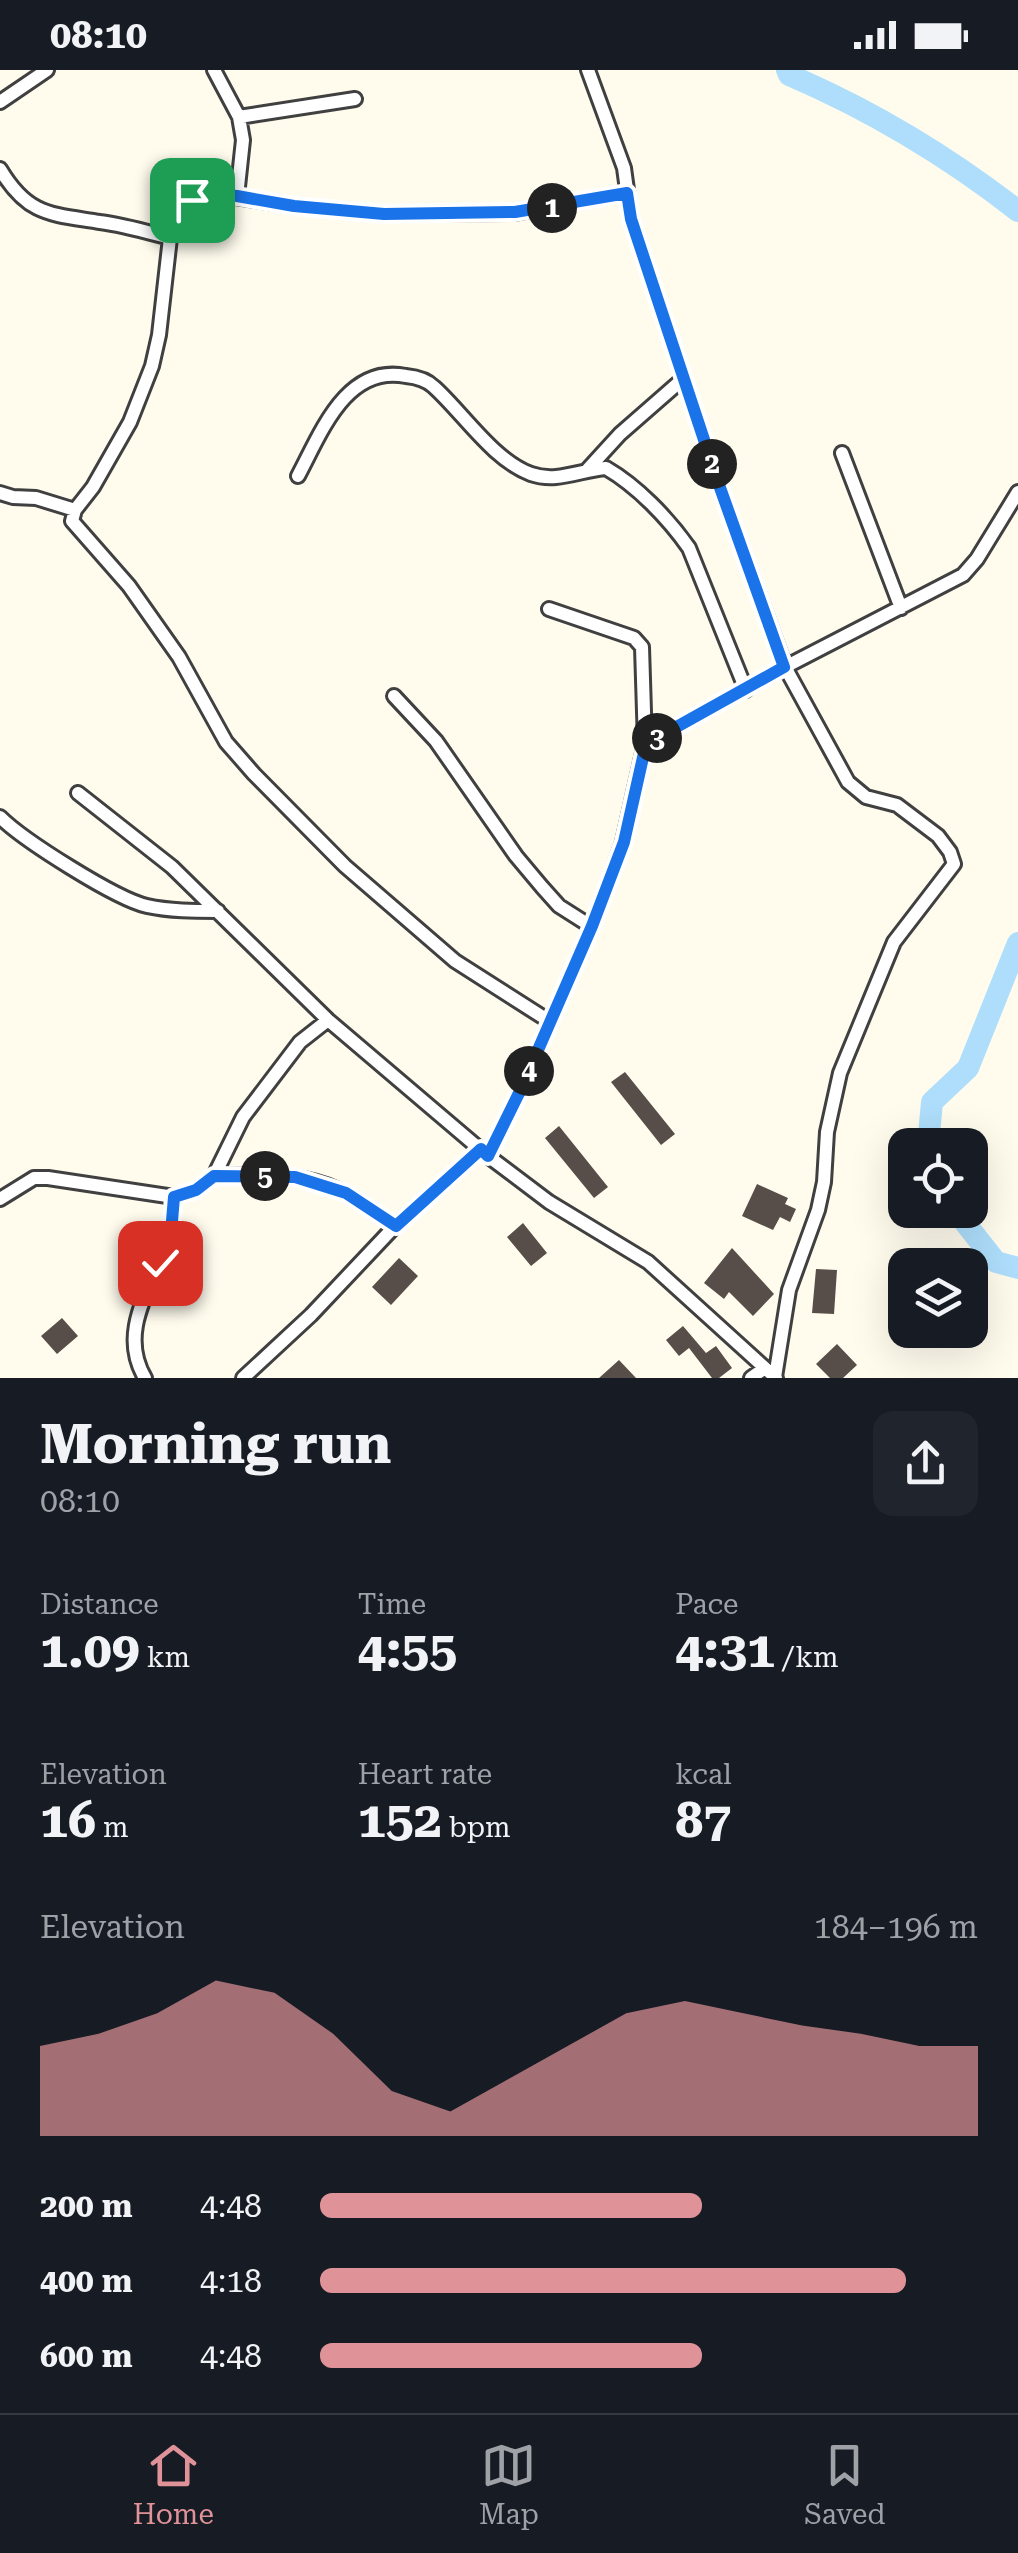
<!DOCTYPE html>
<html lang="en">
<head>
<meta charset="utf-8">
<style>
	:root { --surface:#171b24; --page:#20242c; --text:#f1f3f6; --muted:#9ea1a6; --line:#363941; --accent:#df9297 }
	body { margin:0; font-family:"Roboto Serif",serif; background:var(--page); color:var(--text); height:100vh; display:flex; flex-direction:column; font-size:38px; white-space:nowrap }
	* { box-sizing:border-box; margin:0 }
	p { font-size:32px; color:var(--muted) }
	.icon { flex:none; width:55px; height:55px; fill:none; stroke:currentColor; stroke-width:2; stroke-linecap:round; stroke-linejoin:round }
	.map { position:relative; height:1308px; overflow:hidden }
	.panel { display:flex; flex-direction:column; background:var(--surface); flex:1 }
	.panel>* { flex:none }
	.controls { position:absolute; left:888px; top:1058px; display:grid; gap:20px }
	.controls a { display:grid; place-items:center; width:100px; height:100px; border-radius:20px; background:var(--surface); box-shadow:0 10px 40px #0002; font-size:50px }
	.pin { position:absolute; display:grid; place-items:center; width:85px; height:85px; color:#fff; margin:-42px; border-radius:20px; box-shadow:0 5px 15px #0006 }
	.km { position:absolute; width:50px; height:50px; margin:-25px; border-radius:50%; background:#222; color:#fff; font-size:28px; line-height:50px; text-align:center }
	.round { display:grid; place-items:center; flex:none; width:105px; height:105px; border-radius:20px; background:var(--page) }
	.summary { display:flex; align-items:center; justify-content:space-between; height:170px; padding:0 40px }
	h1 { font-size:55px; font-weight:700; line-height:75px }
	.stats { display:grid; grid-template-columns:repeat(3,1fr); gap:15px; height:170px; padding:10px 40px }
	.stats div { display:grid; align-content:center }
	.stats b { font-size:50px; font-weight:700 }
	.stats small { font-size:28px; font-weight:400 }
	.stats p { font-size:28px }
	.chart { height:280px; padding:20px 40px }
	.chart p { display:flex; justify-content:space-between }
	.chart svg { width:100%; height:180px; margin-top:10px; fill:var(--accent); opacity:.7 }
	ul { padding:0 40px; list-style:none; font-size:32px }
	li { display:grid; grid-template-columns:160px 120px 1fr; align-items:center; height:75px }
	li i { height:25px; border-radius:12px; background:var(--accent) }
	.status { display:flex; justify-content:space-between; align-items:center; height:70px; padding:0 50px; background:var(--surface); direction:ltr }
	.status svg { height:28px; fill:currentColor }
	.dock { display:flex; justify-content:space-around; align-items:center; height:140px; border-top:2px solid var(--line); background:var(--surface); font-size:28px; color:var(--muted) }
	.dock a { display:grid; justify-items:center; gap:5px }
	.dock .active { color:var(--accent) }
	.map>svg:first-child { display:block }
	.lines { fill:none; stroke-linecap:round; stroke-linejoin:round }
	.river { stroke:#aedefb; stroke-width:22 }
	.building { fill:#574e49 }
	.street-casing { stroke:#404040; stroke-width:18 }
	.street { stroke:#fff; stroke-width:12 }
	.route-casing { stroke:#fff; stroke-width:20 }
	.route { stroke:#1a73e8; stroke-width:12 }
</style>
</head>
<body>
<div class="status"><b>08:10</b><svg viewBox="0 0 49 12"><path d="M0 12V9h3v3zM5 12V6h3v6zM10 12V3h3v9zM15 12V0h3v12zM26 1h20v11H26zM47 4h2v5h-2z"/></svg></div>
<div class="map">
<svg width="1018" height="1308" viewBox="0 0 1018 1308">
	<rect width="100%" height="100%" fill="#fffcee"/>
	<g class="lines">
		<!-- river -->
		<path class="river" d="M 787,0 L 789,5 C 873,41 946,85 1018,141
			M 928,1075 L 932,1032 L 968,998 L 1018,873
			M 955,1140 L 996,1192 L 1018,1198"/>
	</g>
	<!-- building -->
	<path class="building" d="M 625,1002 L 675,1064 L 661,1075 L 611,1012 Z
		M 559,1056 L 608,1117 L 594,1128 L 545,1068 Z
		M 757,1114 L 788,1128 L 785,1134 L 796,1139 L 790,1152 L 780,1147 L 773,1160 L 742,1146 Z
		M 523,1153 L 547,1183 L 531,1196 L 507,1167 Z
		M 732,1178 L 774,1224 L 753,1246 L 729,1222 L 724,1229 L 704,1213 Z
		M 399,1188 L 418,1206 L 391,1235 L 372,1217 Z
		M 816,1199 L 837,1200 L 834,1244 L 812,1243 Z
		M 62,1248 L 78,1266 L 57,1284 L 41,1266 Z
		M 683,1256 L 706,1283 L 716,1276 L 732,1298 L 719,1308 L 712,1308 L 689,1278 L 679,1286 L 666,1270 Z
		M 837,1274 L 857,1295 L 843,1308 L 830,1308 L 816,1294 Z
		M 619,1290 L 636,1308 L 599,1308 Z"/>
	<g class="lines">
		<!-- street casing -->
		<g class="street-casing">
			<path id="street" d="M 214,0 L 239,47 L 243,70 L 237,126
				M 588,0 L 624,98 L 631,149 L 718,412 L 785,597 L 848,712 L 866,727 L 897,735 L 938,766 L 950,782 L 954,794 L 894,872 L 840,1003 L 827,1062 L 824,1112 L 818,1140 L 789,1220 L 775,1307
				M 0,32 L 47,0
				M 239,47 L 355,29
				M 0,99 C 28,146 51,144 100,152 C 124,155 147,162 170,168
				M 842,383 L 901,538
				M 588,399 L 620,364 L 684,308
				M 298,406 C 321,363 346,294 406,306 C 416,307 427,310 434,317 C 463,343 493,390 531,404 C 557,413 580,400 606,398 C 637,416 668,448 689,478 L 746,620
				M 0,423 L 13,427 L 36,428 L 75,440
				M 549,539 L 634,568 L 642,577 L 645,674
				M 394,626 L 436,671 L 516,786 L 542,817 L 559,836 L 592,857
				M 78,723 L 172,797 L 328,950 L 488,1086 L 549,1132 L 648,1192 L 776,1308
				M 0,747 C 23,770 116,829 147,836 C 170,841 194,841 218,841
				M 549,951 L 455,891 L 345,796 L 254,704 L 226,672 L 179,587 L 129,516 L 72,451 L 75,440 L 93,417 L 130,352 L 152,296 L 159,265 L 170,168 L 181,136 L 216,124 L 294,136 L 384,144 L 515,143 L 627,123
				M 488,1086 L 521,1019 L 592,857 L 623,772 L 645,674 L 785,597 L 963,505 L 977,489 L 1018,422
				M 214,1106 C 256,1105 303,1102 341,1121 C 360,1130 378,1144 395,1156
				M 0,1129 L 34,1108 L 48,1108 L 174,1127 L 196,1120 L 214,1106 L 243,1047 L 300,972 L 328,950
				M 145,1308 C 116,1259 155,1214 169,1167 C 173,1154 173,1140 174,1127
				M 243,1308 L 311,1245 L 395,1156 L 481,1079
				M 751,1308 L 765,1298"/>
		</g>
		<!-- street -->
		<use href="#street" class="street"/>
	</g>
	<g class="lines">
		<!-- route casing -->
		<g class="route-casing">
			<path id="route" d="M 160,1193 L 171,1163 L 174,1127 L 196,1120 L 214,1106 L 295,1107 L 346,1123 L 396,1156 L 481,1079 L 488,1086 L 521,1019 L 592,856 L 624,772 L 646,674 L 784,597 L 718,412 L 631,149 L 627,123 L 515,142 L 384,144 L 294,136 L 237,126 L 216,124 L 192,130"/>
		</g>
		<!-- route -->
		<use href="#route" class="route"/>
	</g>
</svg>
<div class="controls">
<a><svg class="icon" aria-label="locate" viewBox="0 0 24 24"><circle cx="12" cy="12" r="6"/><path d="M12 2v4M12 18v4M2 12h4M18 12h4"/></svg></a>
<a><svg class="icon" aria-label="layers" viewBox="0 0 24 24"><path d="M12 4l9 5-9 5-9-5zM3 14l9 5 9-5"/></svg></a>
</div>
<div class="pin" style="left:192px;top:130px;background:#1e9e55"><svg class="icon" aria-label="arrive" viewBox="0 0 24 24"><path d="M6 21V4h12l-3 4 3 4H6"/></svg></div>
<div class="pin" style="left:160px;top:1193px;background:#d93025"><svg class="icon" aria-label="check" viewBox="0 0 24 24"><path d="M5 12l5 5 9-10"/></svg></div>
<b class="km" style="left:552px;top:138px">1</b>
<b class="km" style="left:712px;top:394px">2</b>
<b class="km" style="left:657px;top:668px">3</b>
<b class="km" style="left:529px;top:1001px">4</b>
<b class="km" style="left:265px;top:1106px">5</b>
</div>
<section class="panel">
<div class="summary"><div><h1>Morning run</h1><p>08:10</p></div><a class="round"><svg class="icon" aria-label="share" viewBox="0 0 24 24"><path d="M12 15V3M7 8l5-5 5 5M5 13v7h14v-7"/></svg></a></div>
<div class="stats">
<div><p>Distance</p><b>1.09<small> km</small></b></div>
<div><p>Time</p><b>4:55</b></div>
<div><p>Pace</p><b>4:31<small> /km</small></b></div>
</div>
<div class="stats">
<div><p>Elevation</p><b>16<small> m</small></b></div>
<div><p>Heart rate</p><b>152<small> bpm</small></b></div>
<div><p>kcal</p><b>87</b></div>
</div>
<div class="chart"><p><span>Elevation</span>184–196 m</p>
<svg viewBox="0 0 160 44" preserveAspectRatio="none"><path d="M0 44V22L10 19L20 14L30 6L40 9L50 19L60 33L70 38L80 30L90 22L100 14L110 11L120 14L130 17L140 19L150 22L160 22V44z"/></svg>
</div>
<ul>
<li><b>200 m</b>4:48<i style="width:58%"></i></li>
<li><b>400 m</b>4:18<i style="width:89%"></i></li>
<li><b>600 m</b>4:48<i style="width:58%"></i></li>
</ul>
</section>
<nav class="dock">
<a class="active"><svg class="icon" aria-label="home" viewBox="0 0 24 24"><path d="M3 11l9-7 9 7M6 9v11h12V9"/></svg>Home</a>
<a><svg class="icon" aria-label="map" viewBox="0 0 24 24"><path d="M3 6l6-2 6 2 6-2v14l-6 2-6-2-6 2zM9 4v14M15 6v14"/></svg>Map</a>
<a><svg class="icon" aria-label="saved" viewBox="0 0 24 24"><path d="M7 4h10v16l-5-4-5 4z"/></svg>Saved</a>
</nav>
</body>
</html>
